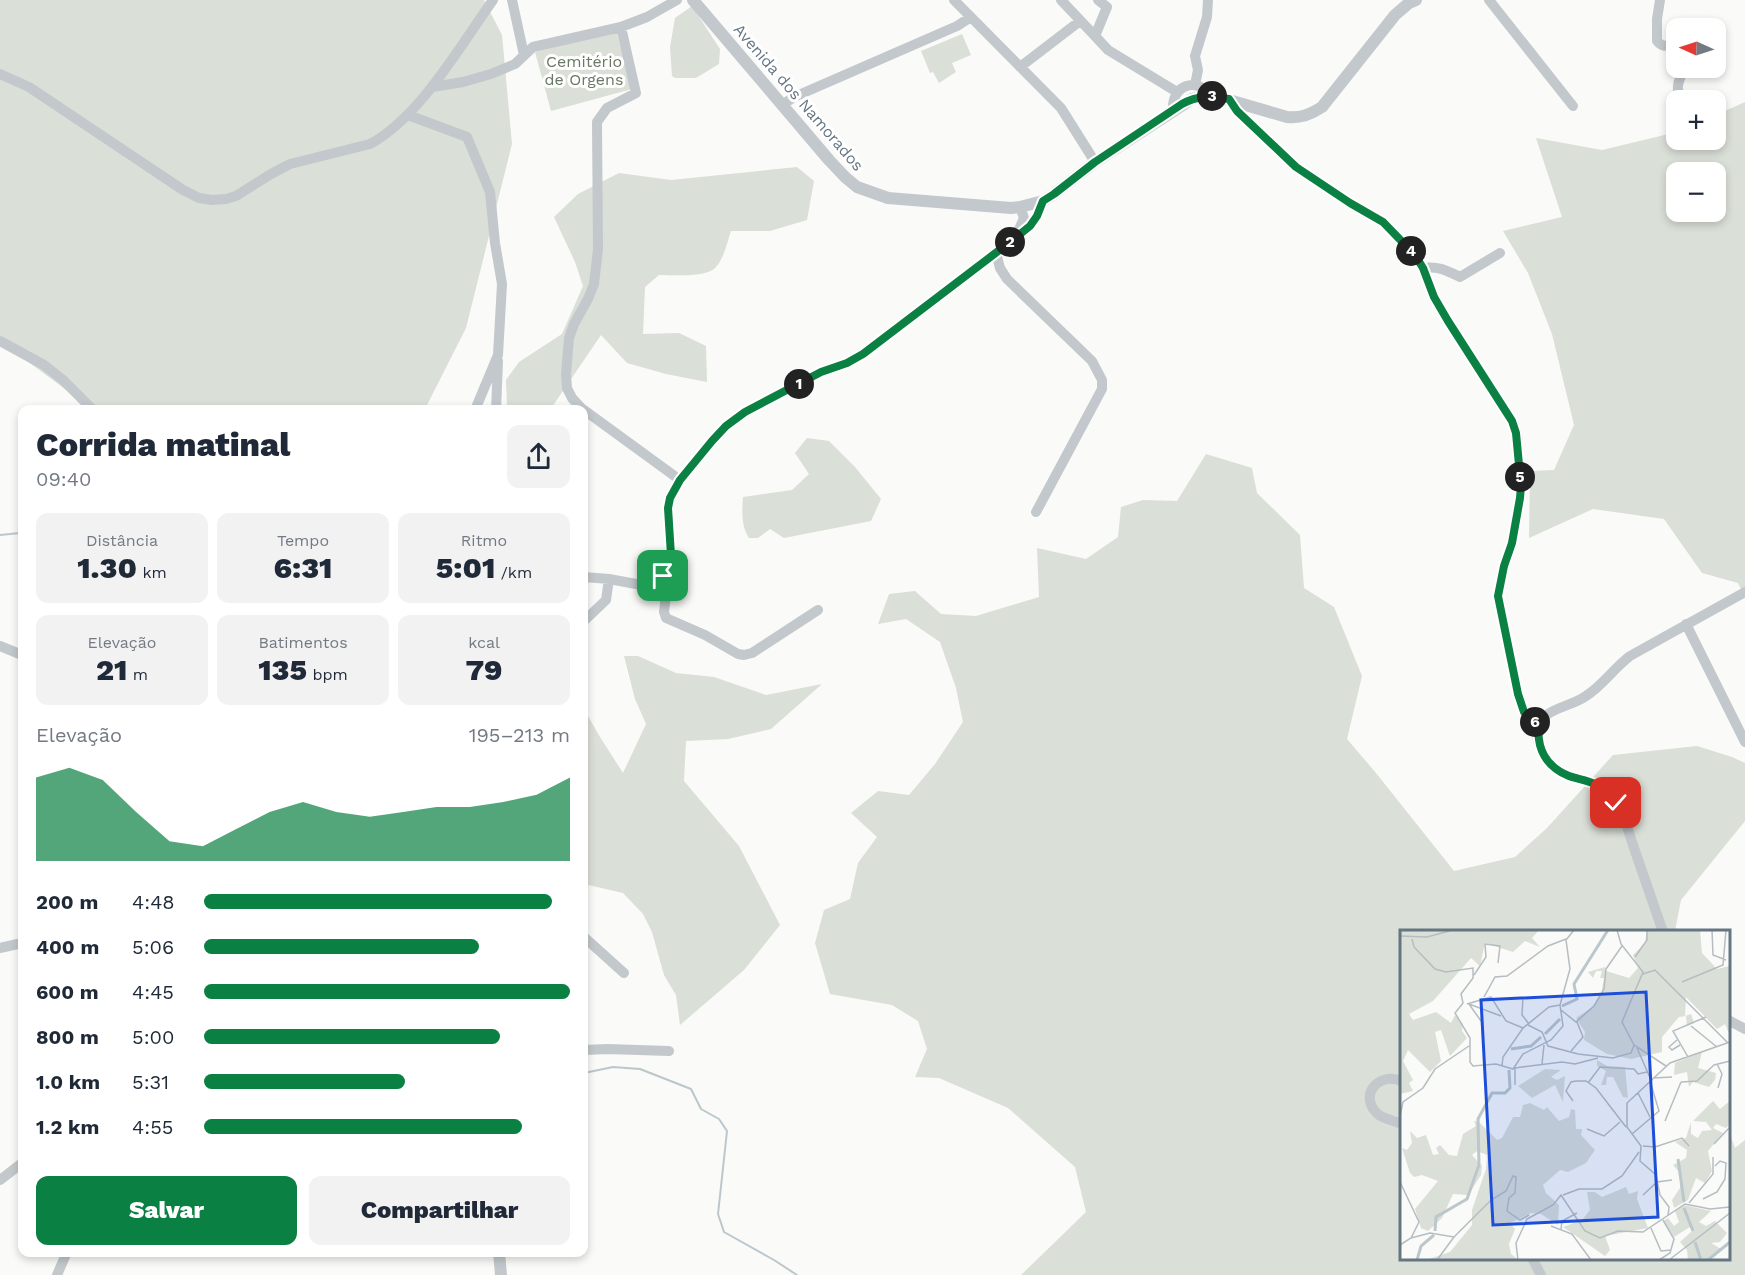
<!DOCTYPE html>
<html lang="pt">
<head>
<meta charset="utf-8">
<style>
	:root { --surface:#fff; --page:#f2f2f3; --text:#1f2937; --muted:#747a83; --accent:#0b8043 }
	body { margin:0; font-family:"Work Sans",sans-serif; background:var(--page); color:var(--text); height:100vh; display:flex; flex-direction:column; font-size:22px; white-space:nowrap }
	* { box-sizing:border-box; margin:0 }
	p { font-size:20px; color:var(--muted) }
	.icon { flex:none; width:33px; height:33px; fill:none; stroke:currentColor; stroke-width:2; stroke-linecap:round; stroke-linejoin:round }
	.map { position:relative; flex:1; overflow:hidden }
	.sheet { position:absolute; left:18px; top:405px; width:570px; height:852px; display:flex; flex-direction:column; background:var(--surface); border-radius:12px; box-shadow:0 3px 9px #0003 }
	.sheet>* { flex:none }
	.needle { width:39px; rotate:273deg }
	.tools { position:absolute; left:1666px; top:18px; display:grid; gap:12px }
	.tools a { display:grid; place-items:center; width:60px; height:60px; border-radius:12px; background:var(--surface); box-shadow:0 3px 9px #0003; font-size:30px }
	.pin { position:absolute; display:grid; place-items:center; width:51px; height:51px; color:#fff; margin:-26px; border-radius:12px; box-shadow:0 3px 9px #0006 }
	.km { position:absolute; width:30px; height:30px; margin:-15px; border-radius:50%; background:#222; color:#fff; font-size:16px; line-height:30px; text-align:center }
	.round { display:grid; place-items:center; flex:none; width:63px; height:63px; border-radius:12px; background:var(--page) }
	.headline { display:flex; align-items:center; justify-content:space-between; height:102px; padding:0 18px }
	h1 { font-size:33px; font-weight:800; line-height:45px }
	.stats { display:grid; grid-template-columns:repeat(3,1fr); gap:9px; height:102px; padding:6px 18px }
	.stats div { display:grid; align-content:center; border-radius:12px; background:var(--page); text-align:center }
	.stats b { font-size:30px; font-weight:800 }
	.stats small { font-size:16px; font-weight:400 }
	.stats p { font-size:16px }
	.chart { height:168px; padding:12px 18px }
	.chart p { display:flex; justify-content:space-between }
	.chart svg { width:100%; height:108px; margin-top:6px; fill:var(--accent); opacity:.7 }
	.action { display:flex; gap:12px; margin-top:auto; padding:12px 18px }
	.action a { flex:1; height:69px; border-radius:12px; background:var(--accent); color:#fff; font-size:24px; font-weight:800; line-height:69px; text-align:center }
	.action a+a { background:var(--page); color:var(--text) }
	ul { padding:0 18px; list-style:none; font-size:20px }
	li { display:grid; grid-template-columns:96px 72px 1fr; align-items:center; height:45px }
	li i { height:15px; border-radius:8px; background:var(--accent) }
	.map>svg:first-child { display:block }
	.green { fill:#dadfd7; fill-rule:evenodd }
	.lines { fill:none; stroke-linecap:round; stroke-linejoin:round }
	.stream { stroke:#bbc7cb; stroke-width:2 }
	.minor { stroke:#c3c8cc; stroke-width:10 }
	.tertiary { stroke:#c3c8cc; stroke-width:12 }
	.route-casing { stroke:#fff; stroke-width:12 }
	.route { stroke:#0b8043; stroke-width:8 }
	.labels { text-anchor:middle; stroke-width:6; stroke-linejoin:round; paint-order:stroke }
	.park-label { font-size:16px; fill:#687a64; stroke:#fff }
	.street-label { font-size:16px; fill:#657683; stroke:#fff }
	.inset-river { fill:none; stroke:#bbc7cb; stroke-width:3 }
	.inset-road { fill:none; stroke:#b5bdc2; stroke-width:1.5 }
	.view { fill:#1d4ed8; fill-opacity:0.15; stroke:#1d4ed8; stroke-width:3 }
	.inset-edge { fill:none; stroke:#657683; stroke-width:3 }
</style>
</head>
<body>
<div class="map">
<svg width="1745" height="1275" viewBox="0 0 1745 1275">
	<rect width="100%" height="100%" fill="#fafaf8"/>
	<!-- green -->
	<path class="green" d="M 0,0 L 484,0 L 502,35 L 512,144 L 466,328 L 425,409 L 92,409 L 0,341 Z
		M 692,6 L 720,49 L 719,64 L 696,78 L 675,78 L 672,76 L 670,47 L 675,18 Z
		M 616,30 L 632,89 L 551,111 L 535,52 Z
		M 962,34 L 971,55 L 952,63 L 956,72 L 939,83 L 933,72 L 930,73 L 921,51 Z
		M 1745,102 L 1745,598 L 1738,583 L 1702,573 L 1664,519 L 1593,509 L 1529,538 L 1530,471 L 1554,470 L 1574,425 L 1552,334 L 1528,273 L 1503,231 L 1562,217 L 1536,138 L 1602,150 L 1677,132 L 1677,140 L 1716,140 L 1716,115 ZM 1677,172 L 1716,172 L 1716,212 L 1677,212 Z
		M 797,167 L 814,181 L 807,220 L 770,231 L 731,231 C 727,243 724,258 716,267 C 707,278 673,275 659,275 L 645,287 L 643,334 L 679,333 L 706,346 L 707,382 L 666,374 L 627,363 L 601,335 L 552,407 L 507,407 L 506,380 L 519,362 L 562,334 L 583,286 L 575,262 L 554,217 L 578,194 L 619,173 L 671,180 Z
		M 807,438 L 829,441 L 855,467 L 881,499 L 871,521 L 784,538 L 770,529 L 758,538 L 749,538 C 741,526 742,511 743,497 L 792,490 L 809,474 L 795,453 Z
		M 1206,454 L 1252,468 L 1257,493 L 1300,535 L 1304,588 L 1334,607 L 1362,676 L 1347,739 L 1376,773 L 1454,871 L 1515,857 L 1547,828 L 1613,755 L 1697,746 L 1732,757 L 1745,763 L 1745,821 L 1681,900 L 1675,931 L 1402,932 L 1402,1258 L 1728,1258 L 1729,1132 L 1735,1148 L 1745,1140 L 1745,1275 L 1021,1275 L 1086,1212 L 1075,1167 L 1008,1108 L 939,1078 L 915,1077 L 927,1049 L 918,1021 L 892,1005 L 830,994 L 815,943 L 824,910 L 850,899 L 858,863 L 877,837 L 851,813 L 878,791 L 909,795 L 935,764 L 963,722 L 956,688 L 940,642 L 906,619 L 878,624 L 889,594 L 915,591 L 941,614 L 976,616 L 1039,597 L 1037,548 L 1086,559 L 1118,537 L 1121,507 L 1143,500 L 1177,501 Z
		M 624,656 L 638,656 L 676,673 L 714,677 L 766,695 L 822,684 L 771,729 L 728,739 L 686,741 L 684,781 L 739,846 L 780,925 L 744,970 L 680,1025 L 676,995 L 664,975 L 652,932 L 643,914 L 623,893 L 584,884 L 584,709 L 600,737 L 623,773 L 646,724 L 635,699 Z"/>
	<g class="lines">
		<!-- stream -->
		<path class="stream" d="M 0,535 L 20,533 L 22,535
			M 584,1073 L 613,1067 L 640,1069 L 691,1089 L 701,1109 L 719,1119 L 727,1131 L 718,1214 L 724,1232 L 774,1260 L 797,1275"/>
		<!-- minor -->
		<path class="minor" d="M 512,0 L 524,55
			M 954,0 L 1061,108 L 1095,162
			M 1061,0 L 1095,36 L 1107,7 L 1098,0
			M 1489,0 L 1573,106
			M 1660,0 L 1657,19 L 1657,41 C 1664,49 1668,45 1677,43
			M 1095,36 L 1108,50 L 1177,92
			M 1020,67 L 1080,21
			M 0,74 L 29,87 L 183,190 L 199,198 L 212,200 L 226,199 L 236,196 L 271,174 L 290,164 L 370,144 C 420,117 460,46 493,0
			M 1195,85 L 1198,70 L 1195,56 L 1207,17 L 1208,0
			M 432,87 L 463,82 L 491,74 L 515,64 L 533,47 L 621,27 L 647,17 L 677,0
			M 1229,99 L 1237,111 L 1296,167 L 1350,203 L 1383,222 L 1415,255 L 1423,268 L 1434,297 L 1448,321 L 1512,421 L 1517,433 L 1521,486 L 1520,498 L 1512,543 L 1504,565 L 1498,596 L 1518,694 L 1524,712 L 1530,719 L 1539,724
			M 1682,100 C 1674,89 1679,79 1685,68
			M 1708,100 L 1710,99
			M 782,105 L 794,97 L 957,26 L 971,17
			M 1173,111 C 1171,85 1196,76 1212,96
			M 408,115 L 467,137 L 490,192 L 495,243 L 502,284 L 498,355 L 475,410
			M 1017,234 L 1024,218 L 1020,207
			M 996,253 L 1000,268 L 1007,279 L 1092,361 L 1102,380 L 1102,389 L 1036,512
			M 1423,268 C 1438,266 1446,270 1460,277 L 1500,253
			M 0,341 L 44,365 L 63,380 L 93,410
			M 496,410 L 498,361
			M 583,410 L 572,398 L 567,388 L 566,374 L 569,338 L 574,324 L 588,299 L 594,284 L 598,249 L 597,122 L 607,108 L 636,93 L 621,27
			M 584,410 L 680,480
			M 663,576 L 667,586 L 664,612 L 666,618 L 705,635 L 738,654 L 744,655 L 752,653 L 818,610
			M 584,577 L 609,579 L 647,586 L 657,584 L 667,568 L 671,555 L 668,508 L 670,498 L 680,480 L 712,441 L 726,426 L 745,412 L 821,372 L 847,363 L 863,354 L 1030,226 L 1037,216 L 1043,201
			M 584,621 L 606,600 L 609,579
			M 1686,624 L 1745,742
			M 0,646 L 22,655
			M 1663,932 C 1653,903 1643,874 1633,845 C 1628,831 1625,815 1616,803 C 1596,776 1580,785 1558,770 C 1548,763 1540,752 1538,740 C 1531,708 1569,709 1586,696 C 1603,685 1614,668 1630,656 L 1745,592
			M 584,937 L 624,973
			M 0,948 L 22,943
			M 1728,1020 L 1745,1029
			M 584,1050 L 607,1049 L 669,1051
			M 1402,1081 C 1376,1071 1358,1098 1379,1115 C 1385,1119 1395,1121 1402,1124
			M 0,1180 L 22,1163
			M 1532,1258 L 1541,1275
			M 57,1275 L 67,1252"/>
		<!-- tertiary -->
		<path class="tertiary" d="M 693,0 L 829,160 L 845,177 L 857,187 L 888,198 L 1011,208 L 1020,207 L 1043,201 L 1054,194 L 1095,162 L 1192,99 L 1205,96 L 1215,96 L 1287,117 C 1302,118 1309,115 1322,107 L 1395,15 L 1409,3 L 1416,0
			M 499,1252 L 501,1275"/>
	</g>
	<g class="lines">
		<!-- route casing -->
		<g class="route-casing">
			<path id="route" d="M 663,576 L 671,555 L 668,508 L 670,498 L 680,480 L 712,441 L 726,426 L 745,412 L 821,372 L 847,363 L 863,354 L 1014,239 L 1030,226 L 1037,216 L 1043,201 L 1054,194 L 1095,162 L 1182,104 C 1198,95 1211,96 1229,99 L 1237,111 L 1296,167 L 1350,203 L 1383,222 L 1415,255 L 1423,268 L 1434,297 L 1448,321 L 1512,421 L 1516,433 L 1521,486 L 1520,498 L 1512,543 L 1504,566 L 1498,596 L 1518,694 L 1524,712 L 1530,719 L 1539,724 C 1536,748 1546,767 1569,776 C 1577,779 1587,780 1595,784 C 1604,788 1610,796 1616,803"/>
		</g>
		<!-- route -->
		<use href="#route" class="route"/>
	</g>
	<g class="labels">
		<!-- park labels -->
		<g class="park-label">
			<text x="584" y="67">Cemitério<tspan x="584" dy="18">de Orgens</tspan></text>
		</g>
		<!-- street labels -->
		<g class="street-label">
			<text transform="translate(799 97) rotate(49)" y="6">Avenida dos Namorados</text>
		</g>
	</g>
	<!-- overview -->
	<g transform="translate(1400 930)">
		<rect width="330" height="330" fill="#fafaf8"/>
		<path d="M 0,0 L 139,0 L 132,8 L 140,17 L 125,11 L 113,22 L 85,13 L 80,36 L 71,28 L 33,71 L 9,84 L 13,90 L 36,82 L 51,93 L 55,85 L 63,94 L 62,101 L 67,108 L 50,126 L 41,100 L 35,102 L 41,131 L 30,142 L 8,120 L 3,131 L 13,150 L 9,153 L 13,161 L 0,164 ZM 247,0 L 300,0 L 302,23 L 317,39 L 330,36 L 330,106 L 325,94 L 317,99 L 286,67 L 285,86 L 291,84 L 294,93 L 287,96 L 286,86 L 279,87 L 262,107 L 262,122 L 231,129 L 207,124 L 184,110 L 185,102 L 176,88 L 194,76 L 201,65 L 204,48 L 200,48 L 202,41 L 196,41 L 193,48 L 188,42 L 205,37 L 206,41 L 229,48 L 238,38 L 233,25 L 245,13 ZM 302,122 L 298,138 L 316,143 L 315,150 L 309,157 L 293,152 L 289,157 L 287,142 L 274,145 L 275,133 ZM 197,130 L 207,136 L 225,137 L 228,168 L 223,167 L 213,147 L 207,147 L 206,155 L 201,155 L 206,141 L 197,136 ZM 145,139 L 161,140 L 151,147 L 157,150 L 165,146 L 163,172 L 155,155 L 132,168 L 118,156 ZM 313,171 L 320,179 L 330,171 L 330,194 L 326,198 L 316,194 L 313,198 L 323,203 L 308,221 L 312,241 L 305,253 L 296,248 L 288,270 L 274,278 L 272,270 L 280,258 L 281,244 L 273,235 L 286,228 L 287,220 L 275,212 L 286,208 L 291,192 L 291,204 L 298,208 L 302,201 L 312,200 L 306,192 L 293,191 ZM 130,173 L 144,180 L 147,177 L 159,191 L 169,187 L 171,179 L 175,180 L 176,199 L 182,199 L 181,205 L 195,220 L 186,233 L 168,242 L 160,240 L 143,255 L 146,263 L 159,275 L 158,295 L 141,284 L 131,283 L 110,293 L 115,299 L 109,314 L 111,324 L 119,330 L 26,330 L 50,322 L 72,295 L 72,280 L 86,239 L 87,225 L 77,221 L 72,225 L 82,236 L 81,245 L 68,265 L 53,264 L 42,288 L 28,301 L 21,298 L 15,279 L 38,251 L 22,245 L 14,247 L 10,243 L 2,218 L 7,220 L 12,213 L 10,201 L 17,208 L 26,205 L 33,225 L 39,224 L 36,218 L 40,215 L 49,225 L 57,226 L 63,204 L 76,196 L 74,191 L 79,192 L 97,210 L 102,208 L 113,187 L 120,187 L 123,175 ZM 226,257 L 229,264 L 238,261 L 237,269 L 248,298 L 205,306 L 210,320 L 205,326 L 163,297 L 182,290 L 190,280 L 187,262 L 195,262 L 202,267 ZM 284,275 L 311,281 L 299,292 L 306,296 L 315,291 L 327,303 L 320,312 L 311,313 L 321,319 L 309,330 L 288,330 L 287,320 L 280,312 L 292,301 L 290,297 L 274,307 L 263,291 L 268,288 L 274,296 L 279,292 L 275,281 Z" fill="#dadfd7"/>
		<path class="inset-river" d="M 162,76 L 177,69 L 174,54 L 208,0M 145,104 L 160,89M 111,119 L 131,116 L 141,107M 278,229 L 284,272M 284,278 L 293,301M 35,301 L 36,287 L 67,269 L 79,235 L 78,189 L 92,163 L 105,163 L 110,158 L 109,140M 295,312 L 301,330M 17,330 L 21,316 L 34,305M 308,330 L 330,312"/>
		<path class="inset-road" d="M 217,0 L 221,14 L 243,42 L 222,92 L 234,115 L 266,136M 312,0 L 313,25 L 326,30M 0,6 L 27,7 L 53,0M 12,9 L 14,17 L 35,39 L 46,42 L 73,38 L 73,48 L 61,64 L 63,73 L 55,83 L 70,108 L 70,132 L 73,136 L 96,134 L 113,139 L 123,124 L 151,110 L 163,96 L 160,75 L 170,39 L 166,10 L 174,0M 235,27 L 247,10 L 247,0M 243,44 L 255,40 L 328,113M 74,45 L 86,27 L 85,14 L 100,16 L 98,33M 282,52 L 323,35 L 326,0M 84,67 L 95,47 L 107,46 L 148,16 L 166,9M 123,67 L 122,85 L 129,94M 67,74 L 91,67 L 106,91 L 123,98M 69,74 L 101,86M 69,74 L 81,91M 161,80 L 176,92 L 194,76 L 204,59 L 206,39 L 222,16M 128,95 L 142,102 L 148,116 L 178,124 L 213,128 L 231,123 L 234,115M 291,96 L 317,117M 277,110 L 269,117 L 272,120 L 280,115M 237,118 L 251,150M 171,121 L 183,107 L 177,92M 288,127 L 273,101 L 306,87M 142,134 L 144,115M 317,134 L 322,144 L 318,158M 102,136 L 103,127 L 123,98 L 149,77 L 160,75M 253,148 L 272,147M 176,151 L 186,151 L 196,158 L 226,197M 281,152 L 297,151 L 314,135 L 330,131M 188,153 L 200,137 L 234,139 L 238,144 L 247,142M 115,155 L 115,138 L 162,132 L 175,134 L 198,128M 238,163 L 250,187M 173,171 L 166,161 L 171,152 L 176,151M 0,186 L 3,172 L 23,158 L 35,139 L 69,116M 265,191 L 281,152M 187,199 L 204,206 L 220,192M 232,204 L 259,181 L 250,151M 314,214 L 330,197M 243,216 L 255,217 L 282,208 L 289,216M 0,252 L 19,292 L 11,308 L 0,315M 163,265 L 179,259 L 202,259 L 222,246 L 239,222M 243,265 L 257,252 L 272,250M 303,269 L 317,262 L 325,249 L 326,233 L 320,231 L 315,236M 289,273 L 313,244 L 313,227M 268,286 L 269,277 L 260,265 L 256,245 L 240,231 L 241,216 L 227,197 L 227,173 L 270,133 L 330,112M 151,296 L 172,304 L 191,330M 251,298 L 261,321 L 271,320M 161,299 L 162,291 L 177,283M 11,308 L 30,303 L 54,307 L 91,270 L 106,261 L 113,246 L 116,247 L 115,263 L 109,268 L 107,281 L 120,290 L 129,285M 37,330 L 54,307M 118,330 L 116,313 L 127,289 L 153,275 L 161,265 L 185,301 L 200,308 L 218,301 L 243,302 L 285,274 L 310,279 L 330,277M 259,330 L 270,323 L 274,309 L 263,290M 269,330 L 330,283"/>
		<path class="view" d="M 246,62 L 258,287 L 93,295 L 81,70 Z"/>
		<rect width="330" height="330" class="inset-edge"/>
	</g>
</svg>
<div class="tools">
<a><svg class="needle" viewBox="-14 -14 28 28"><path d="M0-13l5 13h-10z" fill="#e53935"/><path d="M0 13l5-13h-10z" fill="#747a83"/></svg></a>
<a>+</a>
<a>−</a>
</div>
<div class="pin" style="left:663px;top:576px;background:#1e9e55"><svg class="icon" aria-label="arrive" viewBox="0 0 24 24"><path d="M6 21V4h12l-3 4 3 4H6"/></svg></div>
<div class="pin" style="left:1616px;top:803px;background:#d93025"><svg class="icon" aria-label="check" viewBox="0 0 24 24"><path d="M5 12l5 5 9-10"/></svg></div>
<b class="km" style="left:799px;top:384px">1</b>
<b class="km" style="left:1010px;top:242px">2</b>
<b class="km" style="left:1212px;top:96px">3</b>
<b class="km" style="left:1411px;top:251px">4</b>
<b class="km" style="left:1520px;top:477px">5</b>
<b class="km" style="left:1535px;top:722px">6</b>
<section class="sheet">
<div class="headline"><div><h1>Corrida matinal</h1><p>09:40</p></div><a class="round"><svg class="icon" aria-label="share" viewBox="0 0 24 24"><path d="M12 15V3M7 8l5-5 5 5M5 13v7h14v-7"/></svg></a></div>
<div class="stats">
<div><p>Distância</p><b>1.30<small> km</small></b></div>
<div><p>Tempo</p><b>6:31</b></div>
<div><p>Ritmo</p><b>5:01<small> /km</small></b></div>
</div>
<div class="stats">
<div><p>Elevação</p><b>21<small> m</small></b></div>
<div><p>Batimentos</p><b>135<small> bpm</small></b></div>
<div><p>kcal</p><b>79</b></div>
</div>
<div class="chart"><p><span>Elevação</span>195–213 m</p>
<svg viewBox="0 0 160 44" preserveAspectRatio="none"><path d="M0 44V10L10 6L20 11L30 24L40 36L50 38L60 31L70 24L80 20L90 24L100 26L110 24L120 22L130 22L140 20L150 17L160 10V44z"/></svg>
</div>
<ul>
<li><b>200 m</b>4:48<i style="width:95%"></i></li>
<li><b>400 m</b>5:06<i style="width:75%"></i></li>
<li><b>600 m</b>4:45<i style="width:100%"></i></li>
<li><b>800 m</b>5:00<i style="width:81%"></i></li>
<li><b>1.0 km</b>5:31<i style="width:55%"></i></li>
<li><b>1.2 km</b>4:55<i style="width:87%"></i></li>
</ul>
<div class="action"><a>Salvar</a><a>Compartilhar</a></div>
</section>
</div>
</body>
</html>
